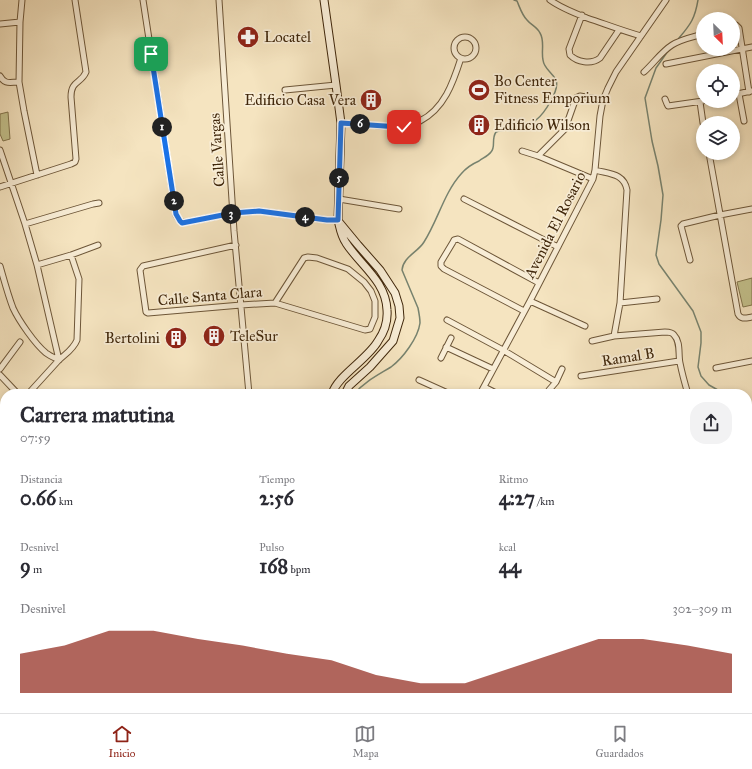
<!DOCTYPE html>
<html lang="es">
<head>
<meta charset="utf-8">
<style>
	:root { --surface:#fff; --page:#f2f2f3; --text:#2b2b33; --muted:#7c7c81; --line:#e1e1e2; --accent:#8f2418 }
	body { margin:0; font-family:"IM FELL Great Primer",serif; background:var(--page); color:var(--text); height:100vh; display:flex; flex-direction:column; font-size:15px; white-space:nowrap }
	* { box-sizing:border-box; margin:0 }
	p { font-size:13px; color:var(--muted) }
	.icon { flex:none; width:22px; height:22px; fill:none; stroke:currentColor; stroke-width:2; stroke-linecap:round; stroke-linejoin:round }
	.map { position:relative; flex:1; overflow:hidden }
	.details { position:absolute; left:0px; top:389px; width:752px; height:324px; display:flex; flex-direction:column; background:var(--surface); border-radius:16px 16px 0 0; box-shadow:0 2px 6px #0003 }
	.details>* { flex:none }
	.needle { width:26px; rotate:156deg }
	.tools { position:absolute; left:696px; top:12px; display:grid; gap:8px }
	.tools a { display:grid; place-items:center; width:44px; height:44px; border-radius:50%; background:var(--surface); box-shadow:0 2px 6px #0003; font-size:20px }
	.pin { position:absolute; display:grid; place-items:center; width:34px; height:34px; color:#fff; margin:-17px; border-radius:8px; box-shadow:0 2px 6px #0006 }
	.km { position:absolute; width:20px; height:20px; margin:-10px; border-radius:50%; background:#222; color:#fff; font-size:11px; line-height:20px; text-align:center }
	.round { display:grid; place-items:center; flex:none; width:42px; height:42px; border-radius:16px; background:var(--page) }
	.headline { display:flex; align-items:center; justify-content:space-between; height:68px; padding:0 20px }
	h1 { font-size:22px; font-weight:700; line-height:30px }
	.figures { display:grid; grid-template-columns:repeat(3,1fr); gap:6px; height:68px; padding:4px 20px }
	.figures div { display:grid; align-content:center }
	.figures b { font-size:20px; font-weight:700 }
	.figures small { font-size:11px; font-weight:400 }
	.figures p { font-size:11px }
	.chart { height:112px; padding:8px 20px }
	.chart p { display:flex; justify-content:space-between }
	.chart svg { width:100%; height:72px; margin-top:4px; fill:var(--accent); opacity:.7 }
	.tabs { display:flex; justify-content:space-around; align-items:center; height:56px; border-top:1px solid var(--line); background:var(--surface); font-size:11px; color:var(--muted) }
	.tabs a { display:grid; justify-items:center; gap:2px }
	.tabs .active { color:var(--accent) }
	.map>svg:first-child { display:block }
	.green { fill:#c4c28d; stroke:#82744c }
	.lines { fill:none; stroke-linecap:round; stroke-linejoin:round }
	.stream { stroke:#77826e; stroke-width:1.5 }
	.street-casing { stroke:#6d5638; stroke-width:7 }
	.secondary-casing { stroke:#40270b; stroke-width:9 }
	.highway-casing { stroke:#40270b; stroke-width:11 }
	.street { stroke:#f8edd6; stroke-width:5 }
	.secondary { stroke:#f8edd6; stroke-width:7 }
	.highway { stroke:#eac280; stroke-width:9 }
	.route-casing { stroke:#fff; stroke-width:8 }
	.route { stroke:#1a73e8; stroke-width:5 }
	.labels { text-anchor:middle; stroke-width:3.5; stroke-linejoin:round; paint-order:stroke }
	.poi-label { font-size:15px; fill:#40270b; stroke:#f8edd6; text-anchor:start }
	.street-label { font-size:15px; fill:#40270b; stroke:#f8edd6 }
</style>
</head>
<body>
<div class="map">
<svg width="752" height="713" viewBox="0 0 752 713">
	<rect width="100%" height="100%" fill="#f5e4c0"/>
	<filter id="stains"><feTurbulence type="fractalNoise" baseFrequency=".005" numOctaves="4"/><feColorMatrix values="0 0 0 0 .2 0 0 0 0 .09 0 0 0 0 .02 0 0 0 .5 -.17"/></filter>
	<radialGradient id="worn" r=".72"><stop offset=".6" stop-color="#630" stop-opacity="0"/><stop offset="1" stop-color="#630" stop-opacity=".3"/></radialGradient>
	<!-- green -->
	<path class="green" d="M 8,112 L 10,139 L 3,141 L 0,134 L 0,114 Z
		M 752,278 L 752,305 L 743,307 L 737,282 Z
		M 0,586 L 5,589 L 5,708 L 338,708 L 358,713 L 0,713 Z
		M 727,708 L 732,708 L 746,712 L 746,713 L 725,713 Z"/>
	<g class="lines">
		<!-- stream -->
		<path class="stream" d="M 679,38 C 691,24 695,18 698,0
			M 668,51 L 656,68 L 645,98 L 652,141 L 658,166 L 663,195 L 661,220 L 656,255 L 659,264 L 693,311 L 701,332 L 701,343 L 698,367 L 701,376 L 709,385 L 725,394
			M 354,394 C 364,382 378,375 391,367 C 403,358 418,338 420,323 C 420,318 419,313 418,308 L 402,270 C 403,257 418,252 424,242 C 438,220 444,193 461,174 C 466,168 472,164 479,161 C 483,158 488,156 491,152 C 496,147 491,139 496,132 C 503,128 510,132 517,130 C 524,129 531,124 536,120 C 544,114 560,90 556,80 C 552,72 544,69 543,60 C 541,51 545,41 540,33 C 537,27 531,25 527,20 C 522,15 520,8 517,1 L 514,0
			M 747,407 L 752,410
			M 204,713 L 210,708"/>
		<!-- street casing -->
		<g class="street-casing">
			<path id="street" d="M 22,0 L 20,22 L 19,82 L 24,111 L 37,175
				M 143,0 L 176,215 C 179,220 180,223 187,222 L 233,213 L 259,211 L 327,220 L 338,220
				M 219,0 L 234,231 L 249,394
				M 550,0 C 561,8 574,13 587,18 C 605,24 623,31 641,36
				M 582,15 L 569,49 L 570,55 C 577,62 591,65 600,58 L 619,30
				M 0,24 L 20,22
				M 733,26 L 736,25 L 739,28 L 749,92
				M454 48a11 11 0 1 1 22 0a11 11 0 1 1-22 0Z
				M 666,64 L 752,47
				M 644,72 C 654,63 661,52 672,45 C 681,39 693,37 703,34
				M 0,76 C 5,85 10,82 19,82
				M 285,90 L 336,85
				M 739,94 L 744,121
				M 733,95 L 751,91
				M 665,99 L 667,104 L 668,106 L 703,101
				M 700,102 L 703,123
				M 341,123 C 354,124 368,125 381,126 C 387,126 393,127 399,127 C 407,127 414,125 420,121 C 444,109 453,83 461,58
				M 0,150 L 25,224 L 37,265 L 59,360
				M 522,151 L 538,156 L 593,179
				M 709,153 L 738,314 C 741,320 746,318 752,317
				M 538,156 L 565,129 L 576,98 L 580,96 L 603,100
				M 595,170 C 609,174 624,173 627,190 L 620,303 L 614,336 L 665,332 C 668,332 672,332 674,335 C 681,342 678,354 680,363 C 682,373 685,384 688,394
				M 0,187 L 71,164 L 75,162 L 76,159 L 71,97 C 71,80 81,84 86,72 L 75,0
				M 339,199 L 399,209
				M 464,199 L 558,247
				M 25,224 L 93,204 L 99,203
				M 236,245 L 143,266 L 140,270 L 146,312 L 148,313 L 241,305 L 275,303 L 365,330 L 370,329 L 375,317 L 375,301 L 371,291 L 364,282 L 348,269 L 317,258 L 308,257 L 304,258 L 275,303
				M 690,260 L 681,226 L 683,224 L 720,215 L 752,209
				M 37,265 L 71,255 L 98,245
				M 0,266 C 4,280 8,295 13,308 C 19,321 35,344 46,353 C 50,356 55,358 59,360
				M 530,301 L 585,326
				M 620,303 L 657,299
				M 524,311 L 444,269 L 441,266 L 441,262 L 453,242 L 454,240 L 458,239 L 539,283
				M 447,320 L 503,350 L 556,382
				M 592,341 L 614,336
				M 446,347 L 493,369
				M 441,358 L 451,338
				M 716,368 L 752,361
				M 0,369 L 20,342
				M 0,375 L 18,394
				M 581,376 L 679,361
				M 419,380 L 450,394
				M 484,387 L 498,394
				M 549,390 L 556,382 L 562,369
				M 28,394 C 38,383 48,372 58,361 C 65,354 73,350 77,340 L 79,279 L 71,255
				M 480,394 L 530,301 L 593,179 L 595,170 L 600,116 L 603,100 L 608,88 L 616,72 L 666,0
				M 0,445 L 5,443
				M 747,529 L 752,528"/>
		</g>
		<!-- secondary casing -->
		<g class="secondary-casing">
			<path id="secondary" d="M 324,0 L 336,85 L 341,123 L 338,220 C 340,228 341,236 346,243 C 360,265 386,281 387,310 C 388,322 385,331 378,341 C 368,359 337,376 332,394
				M 339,222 L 358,245 L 380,270 L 395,293 L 399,306 L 400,318 L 393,341 L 370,367 L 349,386 L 345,394"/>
		</g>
		<!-- highway casing -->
		<g class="highway-casing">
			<path id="highway" d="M 0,556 L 5,558
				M 0,566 L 5,568
				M 392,708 L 417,713
				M 441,708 L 460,713"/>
		</g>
		<!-- street -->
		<use href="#street" class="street"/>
		<!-- secondary -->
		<use href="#secondary" class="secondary"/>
		<!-- highway -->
		<use href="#highway" class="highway"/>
	</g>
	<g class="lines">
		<!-- route casing -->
		<g class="route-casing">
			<path id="route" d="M 151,54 L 176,214 L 180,221 L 182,223 L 233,213 L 259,211 L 327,220 L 338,220 L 341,123 L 399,127 L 404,127"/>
		</g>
		<!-- route -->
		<use href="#route" class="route"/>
	</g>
	<!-- icons -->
	<defs>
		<g id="pharmacy-disc" transform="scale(1.15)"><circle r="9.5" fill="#8f2418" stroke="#f8edd6"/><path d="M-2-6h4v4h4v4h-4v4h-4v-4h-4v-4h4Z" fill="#fff"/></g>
		<g id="stadium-disc" transform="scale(1.15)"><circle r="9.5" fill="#8f2418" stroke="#f8edd6"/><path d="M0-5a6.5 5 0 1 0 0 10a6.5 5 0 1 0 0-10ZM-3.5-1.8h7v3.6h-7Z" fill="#fff"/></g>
		<g id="building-disc" transform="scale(1.15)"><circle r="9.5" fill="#8f2418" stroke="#f8edd6"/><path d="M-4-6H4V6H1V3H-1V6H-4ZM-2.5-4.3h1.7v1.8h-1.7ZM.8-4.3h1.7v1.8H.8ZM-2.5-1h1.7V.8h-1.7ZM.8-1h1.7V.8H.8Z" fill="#fff"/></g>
	</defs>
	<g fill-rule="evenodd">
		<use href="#pharmacy-disc" x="248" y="37"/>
		<use href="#stadium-disc" x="479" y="90"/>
		<use href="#building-disc" x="371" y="100"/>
		<use href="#building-disc" x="479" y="125"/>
		<use href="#building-disc" x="214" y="336"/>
		<use href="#building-disc" x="176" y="338"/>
	</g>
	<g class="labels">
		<!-- poi labels -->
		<g class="poi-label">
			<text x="264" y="42">Locatel</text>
			<text x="494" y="86">Bo Center<tspan x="494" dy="17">Fitness Emporium</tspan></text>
			<text x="356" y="105" text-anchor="end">Edificio Casa Vera</text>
			<text x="494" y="130">Edificio Wilson</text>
			<text x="230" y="341">TeleSur</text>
			<text x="160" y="343" text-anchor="end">Bertolini</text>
		</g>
		<!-- street labels -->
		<g class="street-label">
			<text transform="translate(217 150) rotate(-94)" y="5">Calle Vargas</text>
			<text transform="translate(555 225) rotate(-63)" y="5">Avenida El Rosario</text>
			<text transform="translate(210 296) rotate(-5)" y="5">Calle Santa Clara</text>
			<text transform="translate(628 357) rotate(-9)" y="5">Ramal B</text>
		</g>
	</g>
	<rect width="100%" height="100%" filter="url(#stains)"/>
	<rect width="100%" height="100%" fill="url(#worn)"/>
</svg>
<div class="tools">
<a><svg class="needle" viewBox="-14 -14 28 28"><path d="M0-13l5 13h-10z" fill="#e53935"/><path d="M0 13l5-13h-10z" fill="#7c7c81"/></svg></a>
<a><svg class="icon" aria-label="locate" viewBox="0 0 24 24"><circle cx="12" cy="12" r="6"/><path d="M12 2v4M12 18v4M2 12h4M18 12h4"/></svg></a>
<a><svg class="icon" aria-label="layers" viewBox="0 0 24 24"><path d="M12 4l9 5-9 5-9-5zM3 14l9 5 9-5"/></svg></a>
</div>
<div class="pin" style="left:151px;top:54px;background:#1e9e55"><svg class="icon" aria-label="arrive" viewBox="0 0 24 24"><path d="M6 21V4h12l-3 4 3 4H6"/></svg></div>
<div class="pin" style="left:404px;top:127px;background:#d93025"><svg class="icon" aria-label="check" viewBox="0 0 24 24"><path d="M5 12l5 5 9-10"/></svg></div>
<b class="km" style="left:162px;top:127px">1</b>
<b class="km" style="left:174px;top:201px">2</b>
<b class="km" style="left:231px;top:214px">3</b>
<b class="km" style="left:305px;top:217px">4</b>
<b class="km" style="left:339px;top:178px">5</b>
<b class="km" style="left:360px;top:124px">6</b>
<section class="details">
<div class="headline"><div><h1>Carrera matutina</h1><p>07:59</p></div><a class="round"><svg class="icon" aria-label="share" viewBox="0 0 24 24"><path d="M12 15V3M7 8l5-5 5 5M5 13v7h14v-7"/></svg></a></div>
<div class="figures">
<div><p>Distancia</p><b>0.66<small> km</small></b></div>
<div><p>Tiempo</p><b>2:56</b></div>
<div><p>Ritmo</p><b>4:27<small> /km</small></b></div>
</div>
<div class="figures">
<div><p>Desnivel</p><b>9<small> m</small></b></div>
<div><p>Pulso</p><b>168<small> bpm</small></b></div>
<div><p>kcal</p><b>44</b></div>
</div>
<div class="chart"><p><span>Desnivel</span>302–309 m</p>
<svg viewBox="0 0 160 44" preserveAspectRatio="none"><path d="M0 44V20L10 15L20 6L30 6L40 11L50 15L60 20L70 24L80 33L90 38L100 38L110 29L120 20L130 11L140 11L150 15L160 20V44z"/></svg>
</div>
</section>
</div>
<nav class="tabs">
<a class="active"><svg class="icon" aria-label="home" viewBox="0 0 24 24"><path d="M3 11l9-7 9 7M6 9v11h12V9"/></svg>Inicio</a>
<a><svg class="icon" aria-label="map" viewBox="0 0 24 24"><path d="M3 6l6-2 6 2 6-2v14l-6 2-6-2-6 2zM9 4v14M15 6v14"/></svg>Mapa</a>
<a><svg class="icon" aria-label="saved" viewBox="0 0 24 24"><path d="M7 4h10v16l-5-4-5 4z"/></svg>Guardados</a>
</nav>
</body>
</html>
